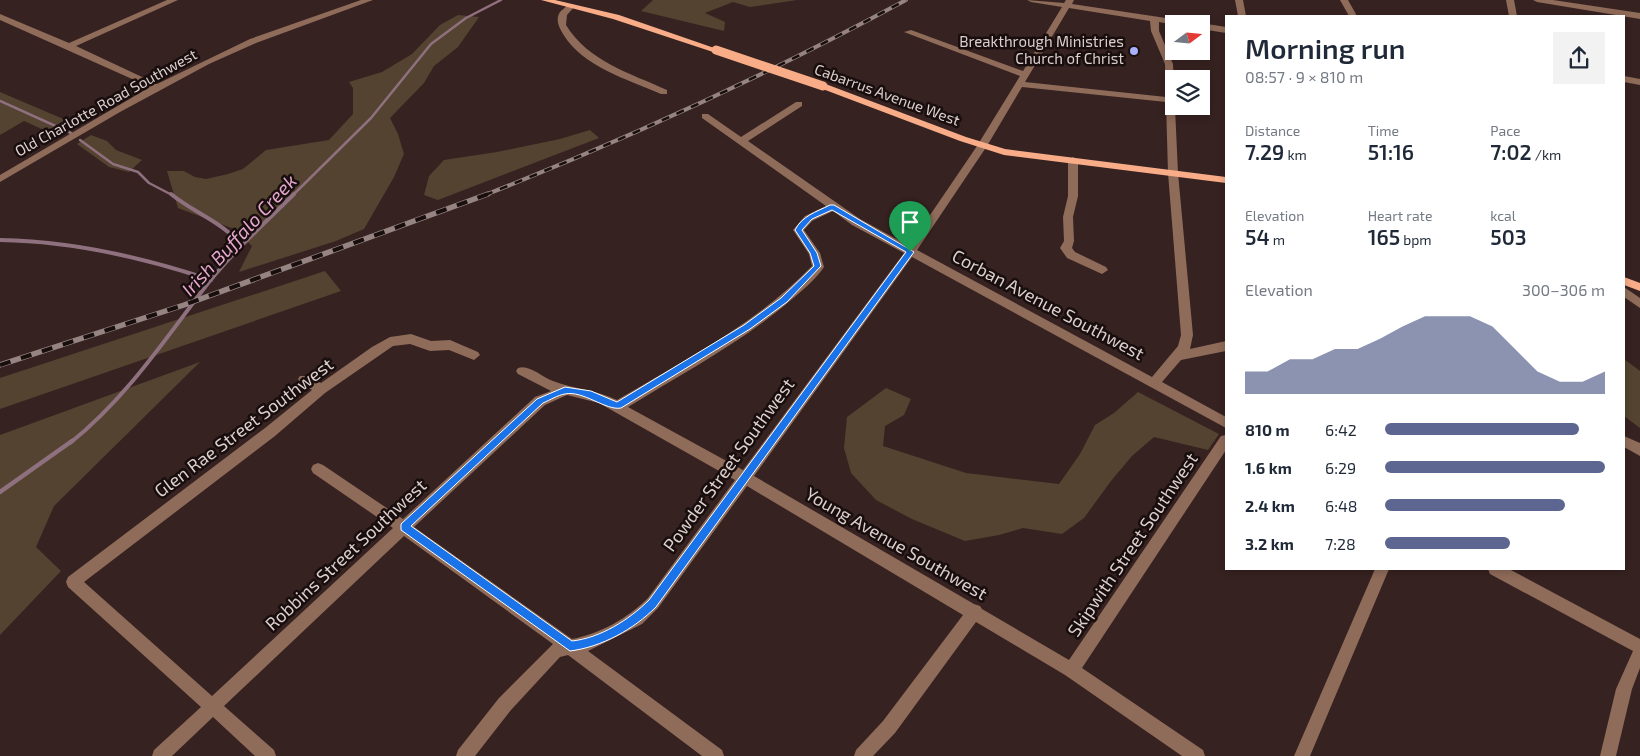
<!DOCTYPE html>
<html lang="en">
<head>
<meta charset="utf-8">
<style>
	:root { --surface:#fff; --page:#f2f2f3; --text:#1f2937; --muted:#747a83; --accent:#5c6690 }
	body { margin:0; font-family:"Exo 2",sans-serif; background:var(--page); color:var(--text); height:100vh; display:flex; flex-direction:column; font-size:19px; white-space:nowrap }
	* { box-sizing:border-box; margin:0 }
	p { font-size:16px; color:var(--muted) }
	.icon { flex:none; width:28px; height:28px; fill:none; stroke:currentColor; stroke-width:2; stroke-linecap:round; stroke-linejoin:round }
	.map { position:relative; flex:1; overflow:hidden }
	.drawer { position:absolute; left:1225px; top:15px; width:400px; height:555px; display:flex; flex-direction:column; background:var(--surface); border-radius:0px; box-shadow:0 2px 8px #0003 }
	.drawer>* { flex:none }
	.needle { width:32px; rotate:74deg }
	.tools { position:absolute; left:1165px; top:15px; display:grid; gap:10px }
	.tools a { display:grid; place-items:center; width:45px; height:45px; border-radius:0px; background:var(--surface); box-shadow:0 2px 8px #0003; font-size:25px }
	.pin { position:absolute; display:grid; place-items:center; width:42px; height:42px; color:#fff; margin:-51px -21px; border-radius:50% 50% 50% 0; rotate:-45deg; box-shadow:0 0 5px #0007 }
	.pin .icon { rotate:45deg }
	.round { display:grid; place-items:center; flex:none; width:52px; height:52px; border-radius:0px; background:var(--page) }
	.head { display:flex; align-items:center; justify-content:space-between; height:85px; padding:0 20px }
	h1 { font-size:28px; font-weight:600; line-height:38px }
	.stats { display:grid; grid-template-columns:repeat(3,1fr); gap:8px; height:85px; padding:5px 20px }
	.stats div { display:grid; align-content:center }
	.stats b { font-size:21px; font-weight:600 }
	.stats small { font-size:14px; font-weight:400 }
	.stats p { font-size:14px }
	.chart { height:140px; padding:10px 20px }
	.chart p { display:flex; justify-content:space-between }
	.chart svg { width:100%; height:90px; margin-top:5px; fill:var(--accent); opacity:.7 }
	ul { padding:0 20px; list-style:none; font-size:16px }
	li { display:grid; grid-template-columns:80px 60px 1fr; align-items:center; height:38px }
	li i { height:12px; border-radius:6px; background:var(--accent) }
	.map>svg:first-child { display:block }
	.green { fill:#544330 }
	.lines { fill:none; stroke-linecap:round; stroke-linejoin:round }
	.stream-far2 { stroke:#8e707f; stroke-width:2.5 }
	.stream-far1 { stroke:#8e707f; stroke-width:4 }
	.stream { stroke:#8e707f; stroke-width:4.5 }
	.minor { fill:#8f6b59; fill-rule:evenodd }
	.major { fill:#f9ac88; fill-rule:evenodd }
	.rail-far1-casing { stroke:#958482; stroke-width:4 }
	.rail-casing { stroke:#958482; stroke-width:5.5 }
	.rail-far1 { stroke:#170e0d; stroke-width:2.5; stroke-dasharray:8; stroke-linecap:butt }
	.rail { stroke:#170e0d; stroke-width:4; stroke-dasharray:11; stroke-linecap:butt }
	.major-bridge { stroke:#f9ac88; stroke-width:9 }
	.route { fill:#1a73e8; stroke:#fff; fill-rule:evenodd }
	.poi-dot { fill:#a7b1fc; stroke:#170e0d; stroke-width:2 }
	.labels { text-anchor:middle; stroke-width:5; stroke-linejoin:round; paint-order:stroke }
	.far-poi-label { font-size:15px; fill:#ddcfcd; stroke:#170e0d; text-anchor:end }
	.far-street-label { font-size:15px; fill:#ddcfcd; stroke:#170e0d }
	.street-label { font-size:18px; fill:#ddcfcd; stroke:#170e0d }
	.water-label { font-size:19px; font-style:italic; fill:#e7a7ce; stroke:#170e0d }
</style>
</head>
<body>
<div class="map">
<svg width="1640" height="756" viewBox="0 0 1640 756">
	<rect width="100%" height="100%" fill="#362220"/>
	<!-- green -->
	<path class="green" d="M 653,0 L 797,0 L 750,7 L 733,2 L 705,13 L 725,22 L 724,31 L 641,11 Z
		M 458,15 L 479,17 L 458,47 L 434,66 L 424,83 L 390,118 L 398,134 L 404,154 L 394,177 L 364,229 L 336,241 L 239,272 L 252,246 L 234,229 L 178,208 L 167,171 L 184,171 L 195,177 L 206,179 L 228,174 L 243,169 L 266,150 L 329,140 L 353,114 L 353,88 L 349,82 L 382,72 L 412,54 L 440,25 Z
		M 0,92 L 75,124 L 55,135 L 24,121 L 0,135 Z
		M 590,130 L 599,138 L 438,200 L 424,195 L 429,176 L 444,160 L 497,152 L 560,139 Z
		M 91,135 L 107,141 L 116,150 L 142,160 L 129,172 L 109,167 L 77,144 Z
		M 325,271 L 341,291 L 0,409 L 0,378 Z
		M 1624,359 L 1640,371 L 1640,428 L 1624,416 Z
		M 200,362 L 54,506 L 36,547 L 61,571 L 0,635 L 0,435 Z
		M 886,388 L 911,399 L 904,415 L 885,426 L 883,446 L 966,473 L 1059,484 L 1080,454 L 1095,425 L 1114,413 L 1138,392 L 1219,434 L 1208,450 L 1154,437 L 1132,456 L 1111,481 L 1084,518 L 1062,534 L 1023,528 L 999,535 L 965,541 L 912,519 L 876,500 L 851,473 L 844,448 L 847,417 Z"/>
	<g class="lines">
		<!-- stream-far2 -->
		<path class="stream-far2" d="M 0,101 L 71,133
			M 80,140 L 113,164 L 138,172 L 149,183 L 172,195
			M 293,195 L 371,118 L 431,44 L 466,18 L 501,0"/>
		<!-- stream-far1 -->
		<path class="stream-far1" d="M 171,194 C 194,213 223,222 242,246
			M 0,240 C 73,241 142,257 211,280
			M 70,443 C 123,401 162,344 202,291 C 228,256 263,225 294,194"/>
		<!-- stream -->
		<path class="stream" d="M 0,492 L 72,441"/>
		<!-- minor -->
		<path class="minor" d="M 167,0 L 178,0 L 76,46 L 157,84 L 250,39 L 361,0 L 373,0 L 256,43 L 209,64 L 120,112 L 0,182 L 0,175 L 150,87 L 0,20 L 0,14 L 69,43 Z
			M 1027,0 L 1064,3 L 1066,0 L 1074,0 L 1072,4 L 1186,21 L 1190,24 L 1174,25 L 1159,22 L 1159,31 L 1173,64 L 1178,173 L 1193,335 L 1190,349 L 1226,341 L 1226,351 L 1181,360 L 1162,382 L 1226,417 L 1226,428 L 912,257 L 754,476 L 974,604 L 980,606 L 982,609 L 1069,660 L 1221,436 L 1226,435 L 1226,450 L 1082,668 L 1203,750 L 1205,756 L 1182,756 L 1065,675 L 976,622 L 895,733 L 873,756 L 854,756 L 856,750 L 883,721 L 963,615 L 747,486 L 658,608 L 642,624 L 588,651 L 722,750 L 724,756 L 702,756 L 568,655 L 560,657 L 511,710 L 475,756 L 456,756 L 458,750 L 499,698 L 553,644 L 404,536 L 224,706 L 274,750 L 276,756 L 255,756 L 213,717 L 172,756 L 152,756 L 154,750 L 201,707 L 68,587 L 66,582 L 68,577 L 265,428 L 312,390 L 300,382 L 298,379 L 300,376 L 308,376 L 321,383 L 372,347 L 390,337 L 411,334 L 431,341 L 450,340 L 478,352 L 480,355 L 474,360 L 449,350 L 430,351 L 410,344 L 393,346 L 325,393 L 275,436 L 84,582 L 212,696 L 393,528 L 313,473 L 311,469 L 313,465 L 318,463 L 323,465 L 403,519 L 535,397 L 551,391 L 518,374 L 516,371 L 518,368 C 529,364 542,377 553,381 C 574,389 597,390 617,400 C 685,360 756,324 812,266 L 809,254 L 793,230 L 805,216 L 826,206 L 702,118 L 702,114 L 708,114 L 741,137 L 796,102 L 802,102 L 802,106 L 748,141 L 860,219 L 909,246 L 977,146 L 1020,76 L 904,32 L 911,30 L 1023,71 L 1062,7 L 1031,2 ZM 1069,8 L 1150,21 L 1151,31 L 1165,64 L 1166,97 L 1025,82 ZM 1022,87 L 1166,102 L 1168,173 L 1181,335 L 1178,346 L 1152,377 L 917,250 L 987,146 ZM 833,211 L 852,225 L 904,253 L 743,470 L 628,407 C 683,373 742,342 791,300 C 803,290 816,279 824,267 L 820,253 L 804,230 L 812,221 ZM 567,395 L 599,403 L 735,480 L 648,598 C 628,618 600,634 572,639 L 414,527 L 545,405 Z
			M 1235,0 L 1243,0 L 1246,16 L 1238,16 Z
			M 1340,0 L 1348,0 L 1357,16 L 1349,16 Z
			M 1506,0 L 1514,0 L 1517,16 L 1509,16 Z
			M 1533,0 L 1553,0 L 1640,13 L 1640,19 L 1537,2 Z
			M 568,4 L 575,6 L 567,15 L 566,25 C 589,62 630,73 667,90 L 667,94 L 661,94 C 627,79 583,67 563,34 C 559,27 555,20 560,12 C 562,10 566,7 568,4 Z
			M 1201,23 L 1226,27 L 1226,33 L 1201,29 Z
			M 1624,76 L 1640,79 L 1640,85 L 1624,82 Z
			M 1073,157 L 1078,160 L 1078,196 L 1073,217 L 1074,241 L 1072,248 L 1075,252 L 1106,267 L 1108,270 L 1102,274 L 1067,258 L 1060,248 L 1064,241 L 1063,217 L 1068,196 L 1068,160 Z
			M 1624,287 L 1640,298 L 1640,308 L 1624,297 Z
			M 1624,436 L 1640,443 L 1640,456 L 1624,447 Z
			M 1375,569 L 1389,569 L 1310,756 L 1294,756 Z
			M 1488,569 L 1509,569 L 1640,639 L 1640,668 L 1632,689 L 1616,756 L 1600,756 L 1616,689 L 1633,651 L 1490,574 Z"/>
		<!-- major -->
		<path class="major" d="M 541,0 L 555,0 L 619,15 L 720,50 L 713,52 L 613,19 Z
			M 823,83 L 966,137 L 1005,149 L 1226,177 L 1226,183 L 1004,155 L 960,141 L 820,88 L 820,84 Z
			M 1624,277 L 1640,283 L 1640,291 L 1624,285 Z"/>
		<!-- rail-far1 casing -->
		<g class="rail-far1-casing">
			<path id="rail-far1" d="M 485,195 C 629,138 769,74 906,0"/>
		</g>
		<!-- rail casing -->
		<g class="rail-casing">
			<path id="rail" d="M 0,365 L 184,305 L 488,194"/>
		</g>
		<!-- rail-far1 -->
		<use href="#rail-far1" class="rail-far1"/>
		<!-- rail -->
		<use href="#rail" class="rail"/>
		<!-- major-bridge -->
		<path class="major-bridge" d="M 716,50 L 823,86"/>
	</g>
	<!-- route -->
	<path class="route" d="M 830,205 L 834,205 L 914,252 L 656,607 C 634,629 602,647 570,651 L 401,530 L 401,524 L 537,399 L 565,387 L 591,391 L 617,402 L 744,325 L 781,298 L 814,266 L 810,253 L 795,230 C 802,216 816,212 830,205 ZM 832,210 L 906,252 L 649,600 C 629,620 600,638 572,641 L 411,526 L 543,403 C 550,400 558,395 565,394 C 583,390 606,411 621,408 L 750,329 L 787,302 L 821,266 L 817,253 L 802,230 L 812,219 Z"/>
	<!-- markers -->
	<circle class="poi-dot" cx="1134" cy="51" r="5"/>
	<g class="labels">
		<!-- far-poi labels -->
		<g class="far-poi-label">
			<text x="1124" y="47">Breakthrough Ministries<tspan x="1124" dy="17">Church of Christ</tspan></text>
		</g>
		<!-- far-street labels -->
		<g class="far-street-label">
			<text transform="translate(887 95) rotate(20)" y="5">Cabarrus Avenue West</text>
			<text transform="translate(106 103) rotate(-29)" y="5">Old Charlotte Road Southwest</text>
		</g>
		<!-- street labels -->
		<g class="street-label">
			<text transform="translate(1048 305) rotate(28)" y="6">Corban Avenue Southwest</text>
			<text transform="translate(244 428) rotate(-37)" y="6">Glen Rae Street Southwest</text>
			<text transform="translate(729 465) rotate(-54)" y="6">Powder Street Southwest</text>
			<text transform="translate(896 544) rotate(30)" y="6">Young Avenue Southwest</text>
			<text transform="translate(1133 545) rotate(-56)" y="6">Skipwith Street Southwest</text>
			<text transform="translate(346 555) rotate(-43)" y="6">Robbins Street Southwest</text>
		</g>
		<!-- water labels -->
		<g class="water-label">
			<text transform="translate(239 235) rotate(-47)" y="7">Irish Buffalo Creek</text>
		</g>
	</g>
</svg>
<div class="tools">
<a><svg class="needle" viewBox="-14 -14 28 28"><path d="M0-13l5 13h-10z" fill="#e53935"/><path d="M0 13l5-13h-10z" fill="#747a83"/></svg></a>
<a><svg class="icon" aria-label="layers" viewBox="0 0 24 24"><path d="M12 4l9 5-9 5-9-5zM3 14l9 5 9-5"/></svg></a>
</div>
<div class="pin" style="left:910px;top:252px;background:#1e9e55"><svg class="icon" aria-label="arrive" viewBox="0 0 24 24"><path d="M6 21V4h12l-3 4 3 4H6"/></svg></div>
<section class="drawer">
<div class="head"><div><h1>Morning run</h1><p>08:57 · 9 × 810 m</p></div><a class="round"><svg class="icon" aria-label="share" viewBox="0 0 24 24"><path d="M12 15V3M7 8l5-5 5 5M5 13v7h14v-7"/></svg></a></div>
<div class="stats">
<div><p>Distance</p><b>7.29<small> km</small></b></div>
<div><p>Time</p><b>51:16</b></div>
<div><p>Pace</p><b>7:02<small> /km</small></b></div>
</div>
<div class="stats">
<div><p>Elevation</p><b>54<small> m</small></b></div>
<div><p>Heart rate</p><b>165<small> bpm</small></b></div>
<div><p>kcal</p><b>503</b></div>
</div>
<div class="chart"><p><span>Elevation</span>300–306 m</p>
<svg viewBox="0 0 160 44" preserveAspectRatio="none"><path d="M0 44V33L10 33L20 27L30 27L40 22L50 22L60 17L70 11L80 6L90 6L100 6L110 11L120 22L130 33L140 38L150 38L160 33V44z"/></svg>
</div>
<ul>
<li><b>810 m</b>6:42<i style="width:88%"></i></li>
<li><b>1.6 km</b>6:29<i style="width:100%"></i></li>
<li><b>2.4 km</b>6:48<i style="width:82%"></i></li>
<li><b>3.2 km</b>7:28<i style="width:57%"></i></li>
</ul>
</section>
</div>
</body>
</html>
